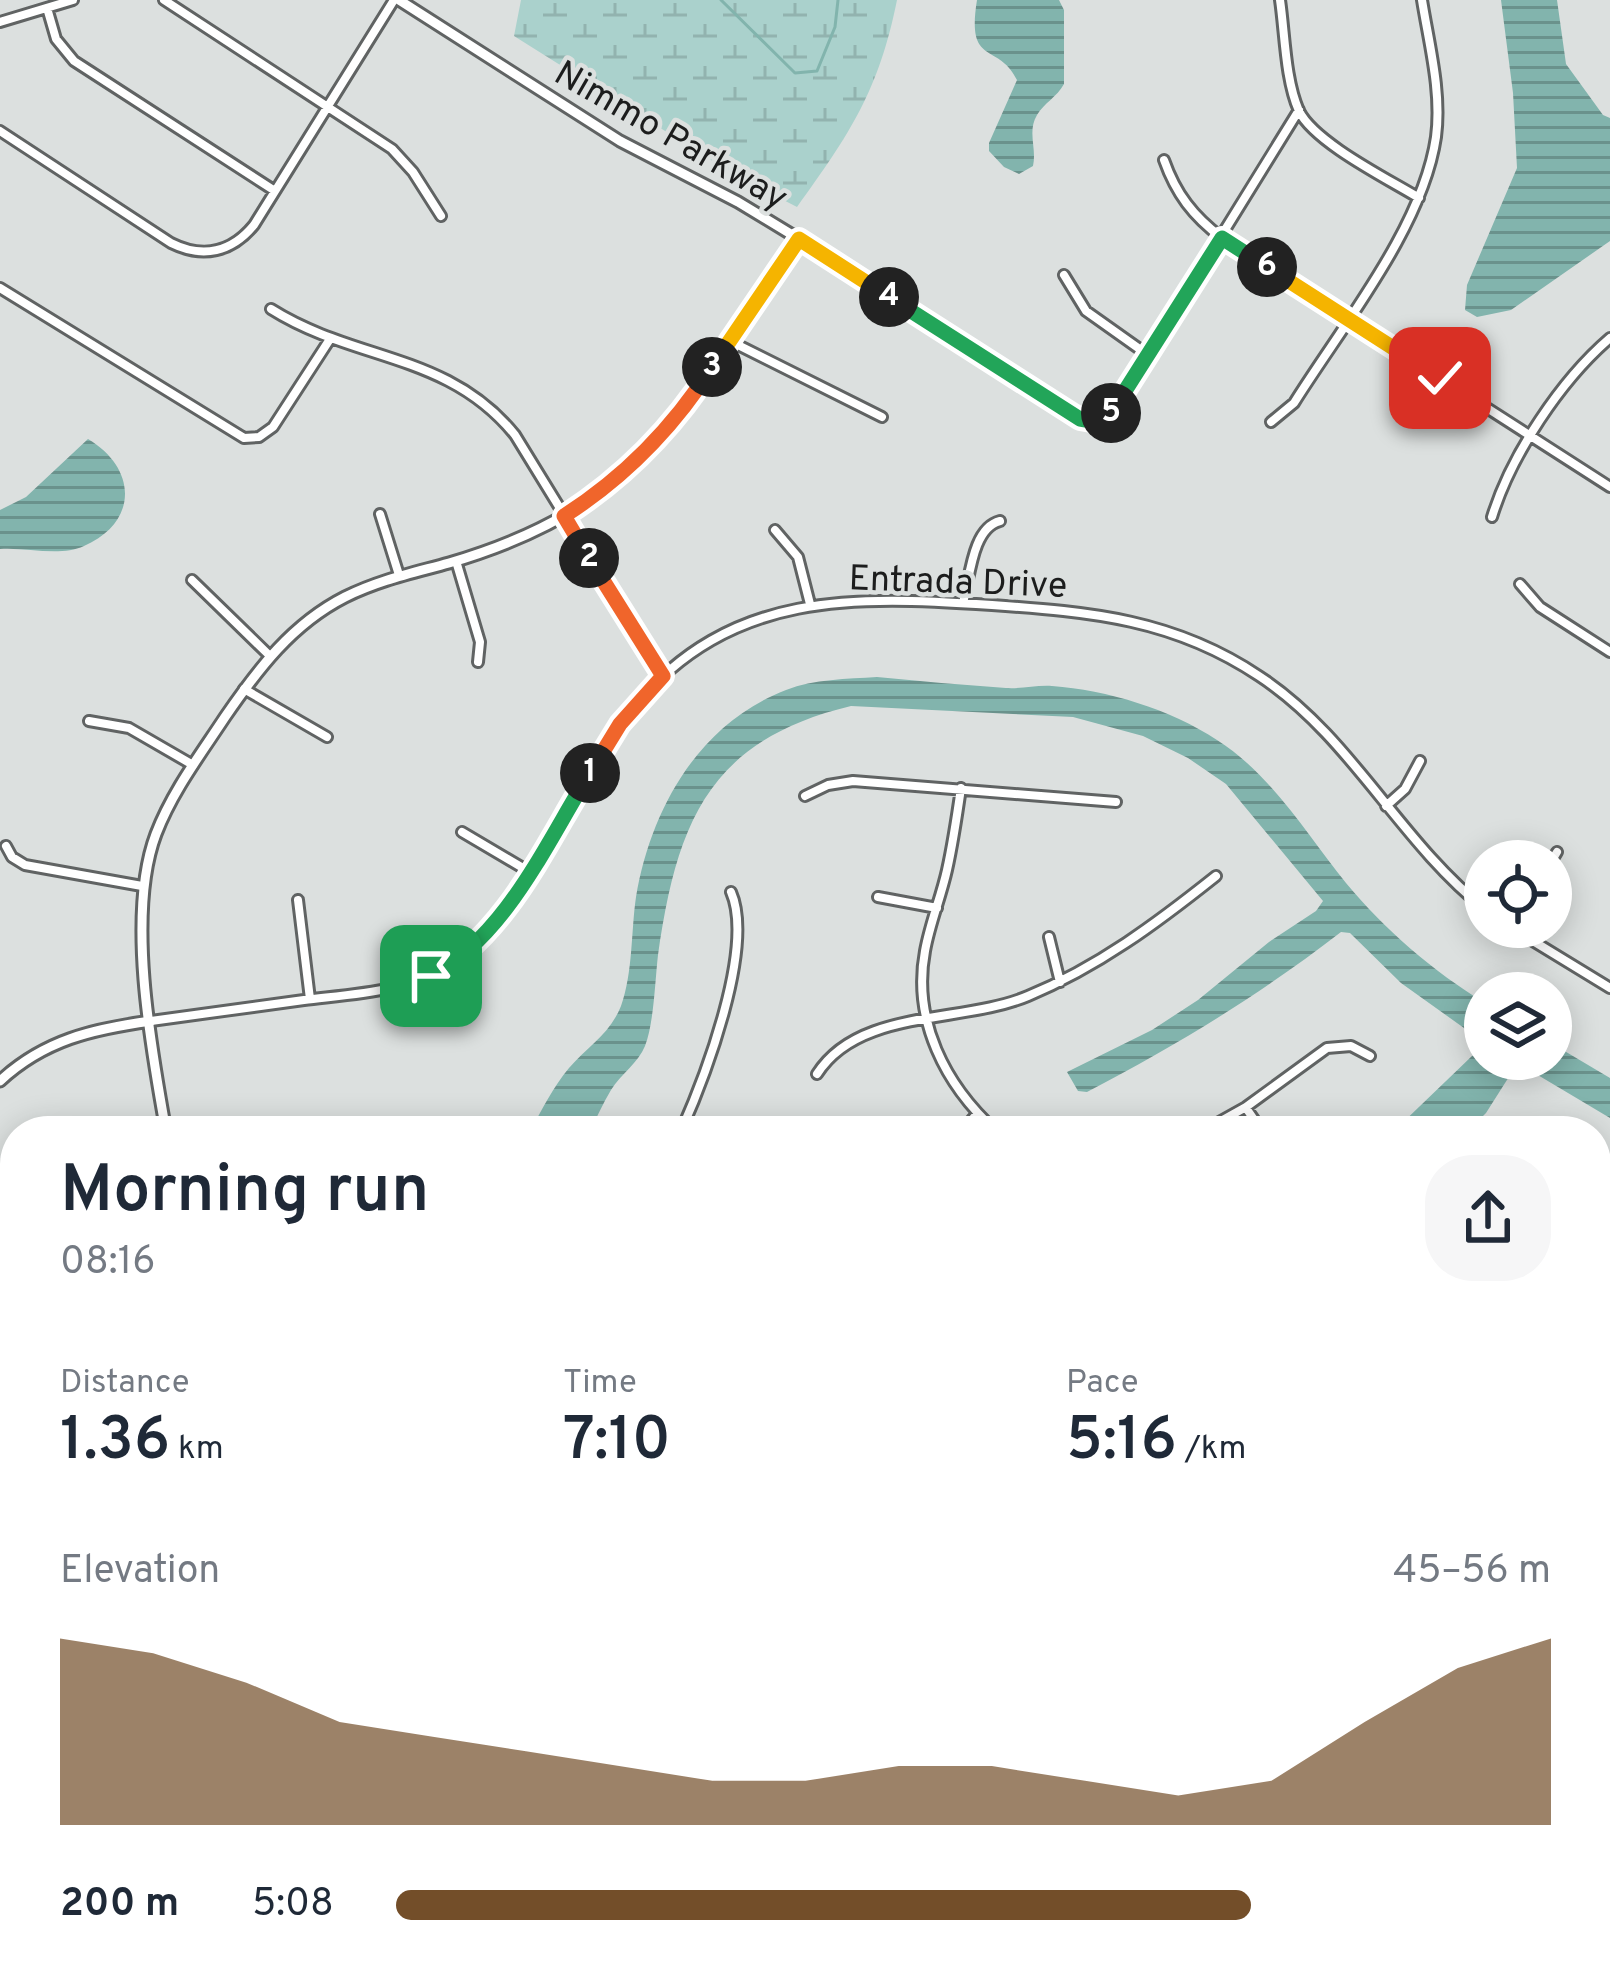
<!DOCTYPE html>
<html lang="en">
<head>
<meta charset="utf-8">
<style>
	:root { --surface:#fff; --page:#f6f6f7; --text:#1f2937; --muted:#747a83; --accent:#734e29 }
	body { margin:0; font-family:Overpass,sans-serif; background:var(--page); color:var(--text); height:100vh; display:flex; flex-direction:column; font-size:45px; white-space:nowrap }
	* { box-sizing:border-box; margin:0 }
	p { font-size:39px; color:var(--muted) }
	.icon { flex:none; width:66px; height:66px; fill:none; stroke:currentColor; stroke-width:2; stroke-linecap:round; stroke-linejoin:round }
	.map { position:relative; flex:1; overflow:hidden }
	.sheet { position:absolute; left:0px; top:1116px; width:1611px; height:858px; display:flex; flex-direction:column; background:var(--surface); border-radius:48px 48px 0 0; box-shadow:0 6px 30px #0003 }
	.sheet>* { flex:none }
	.buttons { position:absolute; left:1464px; top:840px; display:grid; gap:24px }
	.buttons a { display:grid; place-items:center; width:108px; height:108px; border-radius:50%; background:var(--surface); box-shadow:0 6px 30px #0003; font-size:60px }
	.pin { position:absolute; display:grid; place-items:center; width:102px; height:102px; color:#fff; margin:-51px; border-radius:24px; box-shadow:0 6px 18px #0006 }
	.km { position:absolute; width:60px; height:60px; margin:-30px; border-radius:50%; background:#222; color:#fff; font-size:33px; line-height:60px; text-align:center }
	.round { display:grid; place-items:center; flex:none; width:126px; height:126px; border-radius:48px; background:var(--page) }
	.summary { display:flex; align-items:center; justify-content:space-between; height:204px; padding:0 60px }
	h1 { font-size:66px; font-weight:600; line-height:90px }
	.figures { display:grid; grid-template-columns:repeat(3,1fr); gap:18px; height:204px; padding:12px 60px }
	.figures div { display:grid; align-content:center }
	.figures b { font-size:60px; font-weight:600 }
	.figures small { font-size:33px; font-weight:400 }
	.figures p { font-size:33px }
	.chart { height:336px; padding:24px 60px }
	.chart p { display:flex; justify-content:space-between }
	.chart svg { width:100%; height:216px; margin-top:12px; fill:var(--accent); opacity:.7 }
	ul { padding:0 60px; list-style:none; font-size:39px }
	li { display:grid; grid-template-columns:192px 144px 1fr; align-items:center; height:90px }
	li i { height:30px; border-radius:15px; background:var(--accent) }
	.map>svg:first-child { display:block }
	.grass { fill:url(#grass-dots) }
	.wetland { fill:url(#wetland-marsh) }
	.park { fill:#aad1cc }
	.water { fill:url(#water-rules) }
	.lines { fill:none; stroke-linecap:round; stroke-linejoin:round }
	.stream { stroke:#82b4ad; stroke-width:3 }
	.street-casing { stroke:#606363; stroke-width:14 }
	.secondary-casing { stroke:#606363; stroke-width:15 }
	.street { stroke:#fff; stroke-width:8 }
	.secondary { stroke:#fff; stroke-width:9 }
	.split-1-casing { stroke:#fff; stroke-width:24 }
	.split-2-casing { stroke:#fff; stroke-width:24 }
	.split-3-casing { stroke:#fff; stroke-width:24 }
	.split-4-casing { stroke:#fff; stroke-width:24 }
	.split-5-casing { stroke:#fff; stroke-width:24 }
	.split-6-casing { stroke:#fff; stroke-width:24 }
	.split-7-casing { stroke:#fff; stroke-width:24 }
	.split-1 { stroke:#22a559; stroke-width:15 }
	.split-2 { stroke:#f0652b; stroke-width:15 }
	.split-3 { stroke:#f0652b; stroke-width:15 }
	.split-4 { stroke:#f5b400; stroke-width:15 }
	.split-5 { stroke:#22a559; stroke-width:15 }
	.split-6 { stroke:#22a559; stroke-width:15 }
	.split-7 { stroke:#f5b400; stroke-width:15 }
	.labels { text-anchor:middle; stroke-width:9; stroke-linejoin:round; paint-order:stroke }
	.street-label { font-size:36px; fill:#1c1d1d; stroke:#dce0df }
</style>
</head>
<body>
<div class="map">
<svg width="1610" height="1974" viewBox="0 0 1610 1974">
	<defs>
		<pattern id="grass-dots" width="8" height="8" patternUnits="userSpaceOnUse" patternTransform="scale(3)"><rect width="8" height="8" fill="#aad1cc"/><path d="M2 2h.1M6 6h.1" fill="none" stroke="#92b3af" stroke-width="1.8" stroke-linecap="round"/></pattern>
		<pattern id="wetland-marsh" width="20" height="14" patternUnits="userSpaceOnUse" patternTransform="scale(3)"><rect width="20" height="14" fill="#aad1cc"/><path d="M1 5h8M5 5V1M11 12h8M15 12V8" fill="none" stroke="#92b3af"/></pattern>
		<pattern id="water-rules" width="6" height="5" patternUnits="userSpaceOnUse" patternTransform="scale(3)"><rect width="6" height="5" fill="#82b4ad"/><path d="M0 2.5h6" fill="none" stroke="#6a928c"/></pattern>
	</defs>
	<rect width="100%" height="100%" fill="#dce0df"/>
	<!-- grass -->
	<path class="grass" d="M 1610,1628 L 1610,1812 L 1596,1833 L 1596,1648 Z
		M 1384,1959 L 1512,1959 L 1505,1974 L 1374,1974 Z"/>
	<!-- wetland -->
	<path class="wetland" d="M 521,0 L 897,0 C 879,90 850,134 797,207 L 735,175 L 514,36 Z
		M 3,1842 L 15,1848 L 15,1959 L 252,1959 L 284,1974 L 0,1974 Z"/>
	<!-- park -->
	<path class="park" d="M 1610,1812 L 1610,1974 L 1505,1974 L 1512,1959 L 1596,1959 L 1596,1833 Z"/>
	<!-- water -->
	<path class="water" d="M 977,0 L 1059,0 L 1064,10 L 1064,84 C 1057,97 1044,103 1037,115 C 1027,132 1037,148 1033,166 L 1019,174 L 1004,167 L 989,151 L 989,143 L 1017,80 C 998,41 966,68 977,0 Z
		M 1501,0 L 1557,0 L 1566,64 L 1603,115 L 1610,118 L 1610,241 L 1511,310 L 1477,317 L 1465,310 L 1467,285 L 1517,168 L 1513,93 Z
		M 88,439 C 137,468 139,522 84,546 C 60,557 26,547 0,549 L 0,510 L 26,497 Z
		M 877,677 C 920,681 963,685 1006,688 C 1021,689 1036,685 1052,686 C 1107,690 1170,709 1217,740 C 1271,774 1307,835 1346,883 C 1384,929 1434,972 1485,1003 L 1485,1043 L 1401,983 L 1350,933 L 1341,932 C 1258,996 1179,1044 1087,1092 L 1078,1091 L 1067,1072 L 1152,1030 L 1198,1000 L 1269,942 L 1316,911 L 1323,901 L 1226,784 L 1188,758 L 1143,736 L 1073,717 L 851,706 C 709,740 677,822 658,955 C 655,980 654,1023 645,1046 C 639,1062 620,1075 611,1090 C 603,1103 597,1117 590,1131 L 530,1131 C 542,1110 553,1087 569,1068 C 588,1046 610,1034 621,1006 C 633,973 631,931 636,897 C 651,809 698,724 786,690 C 814,679 847,679 877,677 Z
		M 1551,1043 L 1610,1078 L 1610,1118 L 1526,1068 L 1512,1072 L 1486,1113 L 1468,1131 L 1394,1131 L 1472,1056 L 1485,1051 L 1485,1059 L 1551,1059 Z
		M 1610,1179 L 1610,1225 L 1596,1243 L 1596,1196 Z"/>
	<g class="lines">
		<!-- stream -->
		<path class="stream" d="M 721,0 L 795,73 L 817,71 L 835,27 L 838,0"/>
		<!-- street casing -->
		<g class="street-casing">
			<path id="street" d="M 164,0 L 392,149 L 413,172 L 441,216
				M 1280,0 C 1285,34 1285,79 1299,111 C 1315,143 1388,179 1419,198
				M 47,8 L 56,39 L 74,61 L 275,191
				M 0,22 L 73,0
				M 0,131 L 171,243 C 203,259 232,252 254,225 L 394,0
				M 1164,160 C 1176,194 1193,216 1222,238 L 1610,487
				M 799,239 L 1072,414 L 1097,422 L 1113,411 L 1299,110
				M 1064,275 L 1086,311 L 1148,355
				M 0,288 L 244,438 L 259,437 L 273,427 L 330,339
				M 271,309 C 355,362 448,352 515,435 L 663,676
				M 730,341 L 882,417
				M 1271,422 L 1294,403 C 1342,326 1423,227 1436,137 C 1442,92 1429,44 1422,0
				M 380,514 L 399,575
				M 1492,517 C 1511,455 1561,380 1610,338
				M 775,530 L 798,557 L 810,604
				M 456,561 L 480,642 L 478,662
				M 192,580 L 270,656
				M 1520,584 L 1540,607 L 1610,652
				M 963,603 C 970,578 972,528 1000,521
				M 244,689 L 327,737
				M 89,721 L 129,728 L 193,765
				M 961,788 C 957,816 953,843 947,870 C 941,897 930,923 925,951 C 912,1020 945,1085 996,1131
				M 805,796 L 828,785 L 853,781 L 1116,802
				M 1386,806 L 1405,789 L 1420,761
				M 462,832 L 528,871
				M 6,846 L 12,857 L 25,865 L 142,886
				M 1551,862 L 1557,852
				M 878,897 L 937,908
				M 298,900 L 310,999
				M 1510,927 L 1610,988
				M 1049,937 L 1060,982
				M 151,1021 C 202,1014 253,1007 304,1000 C 354,994 408,992 452,965 C 488,941 509,903 531,867 C 564,814 594,755 634,707 C 730,590 856,596 992,605 C 1091,612 1174,619 1259,676 C 1351,736 1399,841 1485,909
				M 817,1074 C 859,1008 962,1024 1028,996 C 1098,967 1157,923 1216,876
				M 1246,1108 L 1262,1131
				M 681,1131 C 705,1077 755,947 731,892
				M 962,1131 L 977,1114
				M 1203,1131 L 1246,1107 L 1327,1048 L 1351,1046 L 1370,1056
				M 0,1254 L 15,1247
				M 1596,1344 L 1610,1326
				M 1596,1386 L 1610,1368
				M 1596,1393 L 1610,1400
				M 682,1959 L 689,1974
				M 798,1974 L 807,1959
				M 981,1974 L 999,1959
				M 1268,1974 L 1277,1959"/>
		</g>
		<!-- secondary casing -->
		<g class="secondary-casing">
			<path id="secondary" d="M 0,1081 C 44,1040 93,1029 151,1021
				M 166,1131 C 151,1048 126,913 156,834 C 172,792 200,755 225,717 C 258,669 292,624 345,597 C 379,580 413,573 449,563 C 497,549 548,528 589,500 C 682,436 736,330 799,239 L 738,202 L 620,141 L 399,0
				M 0,1566 L 15,1580
				M 419,1959 L 429,1974
				M 1217,1974 L 1223,1959"/>
		</g>
		<!-- street -->
		<use href="#street" class="street"/>
		<!-- secondary -->
		<use href="#secondary" class="secondary"/>
	</g>
	<g class="lines">
		<!-- split-1 casing -->
		<g class="split-1-casing">
			<path id="split-1" d="M 431,976 C 507,935 546,843 590,773"/>
		</g>
		<!-- split-2 casing -->
		<g class="split-2-casing">
			<path id="split-2" d="M 589,558 L 663,676 L 620,724 L 590,773"/>
		</g>
		<!-- split-3 casing -->
		<g class="split-3-casing">
			<path id="split-3" d="M 589,558 L 564,516 C 625,477 673,428 712,367"/>
		</g>
		<!-- split-4 casing -->
		<g class="split-4-casing">
			<path id="split-4" d="M 712,367 L 799,239 L 889,297"/>
		</g>
		<!-- split-5 casing -->
		<g class="split-5-casing">
			<path id="split-5" d="M 889,297 L 1080,419 L 1097,422 L 1111,413"/>
		</g>
		<!-- split-6 casing -->
		<g class="split-6-casing">
			<path id="split-6" d="M 1111,413 L 1222,238 L 1267,267"/>
		</g>
		<!-- split-7 casing -->
		<g class="split-7-casing">
			<path id="split-7" d="M 1267,267 L 1440,378"/>
		</g>
		<!-- split-1 -->
		<use href="#split-1" class="split-1"/>
		<!-- split-2 -->
		<use href="#split-2" class="split-2"/>
		<!-- split-3 -->
		<use href="#split-3" class="split-3"/>
		<!-- split-4 -->
		<use href="#split-4" class="split-4"/>
		<!-- split-5 -->
		<use href="#split-5" class="split-5"/>
		<!-- split-6 -->
		<use href="#split-6" class="split-6"/>
		<!-- split-7 -->
		<use href="#split-7" class="split-7"/>
	</g>
	<g class="labels">
		<!-- street labels -->
		<g class="street-label">
			<text transform="translate(672 134) rotate(30)" y="13">Nimmo Parkway</text>
			<text transform="translate(958 580) rotate(2)" y="13">Entrada Drive</text>
		</g>
	</g>
</svg>
<div class="buttons">
<a><svg class="icon" aria-label="locate" viewBox="0 0 24 24"><circle cx="12" cy="12" r="6"/><path d="M12 2v4M12 18v4M2 12h4M18 12h4"/></svg></a>
<a><svg class="icon" aria-label="layers" viewBox="0 0 24 24"><path d="M12 4l9 5-9 5-9-5zM3 14l9 5 9-5"/></svg></a>
</div>
<div class="pin" style="left:431px;top:976px;background:#1e9e55"><svg class="icon" aria-label="arrive" viewBox="0 0 24 24"><path d="M6 21V4h12l-3 4 3 4H6"/></svg></div>
<div class="pin" style="left:1440px;top:378px;background:#d93025"><svg class="icon" aria-label="check" viewBox="0 0 24 24"><path d="M5 12l5 5 9-10"/></svg></div>
<b class="km" style="left:590px;top:773px">1</b>
<b class="km" style="left:589px;top:558px">2</b>
<b class="km" style="left:712px;top:367px">3</b>
<b class="km" style="left:889px;top:297px">4</b>
<b class="km" style="left:1111px;top:413px">5</b>
<b class="km" style="left:1267px;top:267px">6</b>
<section class="sheet">
<div class="summary"><div><h1>Morning run</h1><p>08:16</p></div><a class="round"><svg class="icon" aria-label="share" viewBox="0 0 24 24"><path d="M12 15V3M7 8l5-5 5 5M5 13v7h14v-7"/></svg></a></div>
<div class="figures">
<div><p>Distance</p><b>1.36<small> km</small></b></div>
<div><p>Time</p><b>7:10</b></div>
<div><p>Pace</p><b>5:16<small> /km</small></b></div>
</div>
<div class="chart"><p><span>Elevation</span>45–56 m</p>
<svg viewBox="0 0 160 44" preserveAspectRatio="none"><path d="M0 44V6L10 9L20 15L30 23L40 26L50 29L60 32L70 35L80 35L90 32L100 32L110 35L120 38L130 35L140 23L150 12L160 6V44z"/></svg>
</div>
<ul>
<li><b>200 m</b>5:08<i style="width:74%"></i></li>
</ul>
</section>
</div>
</body>
</html>
